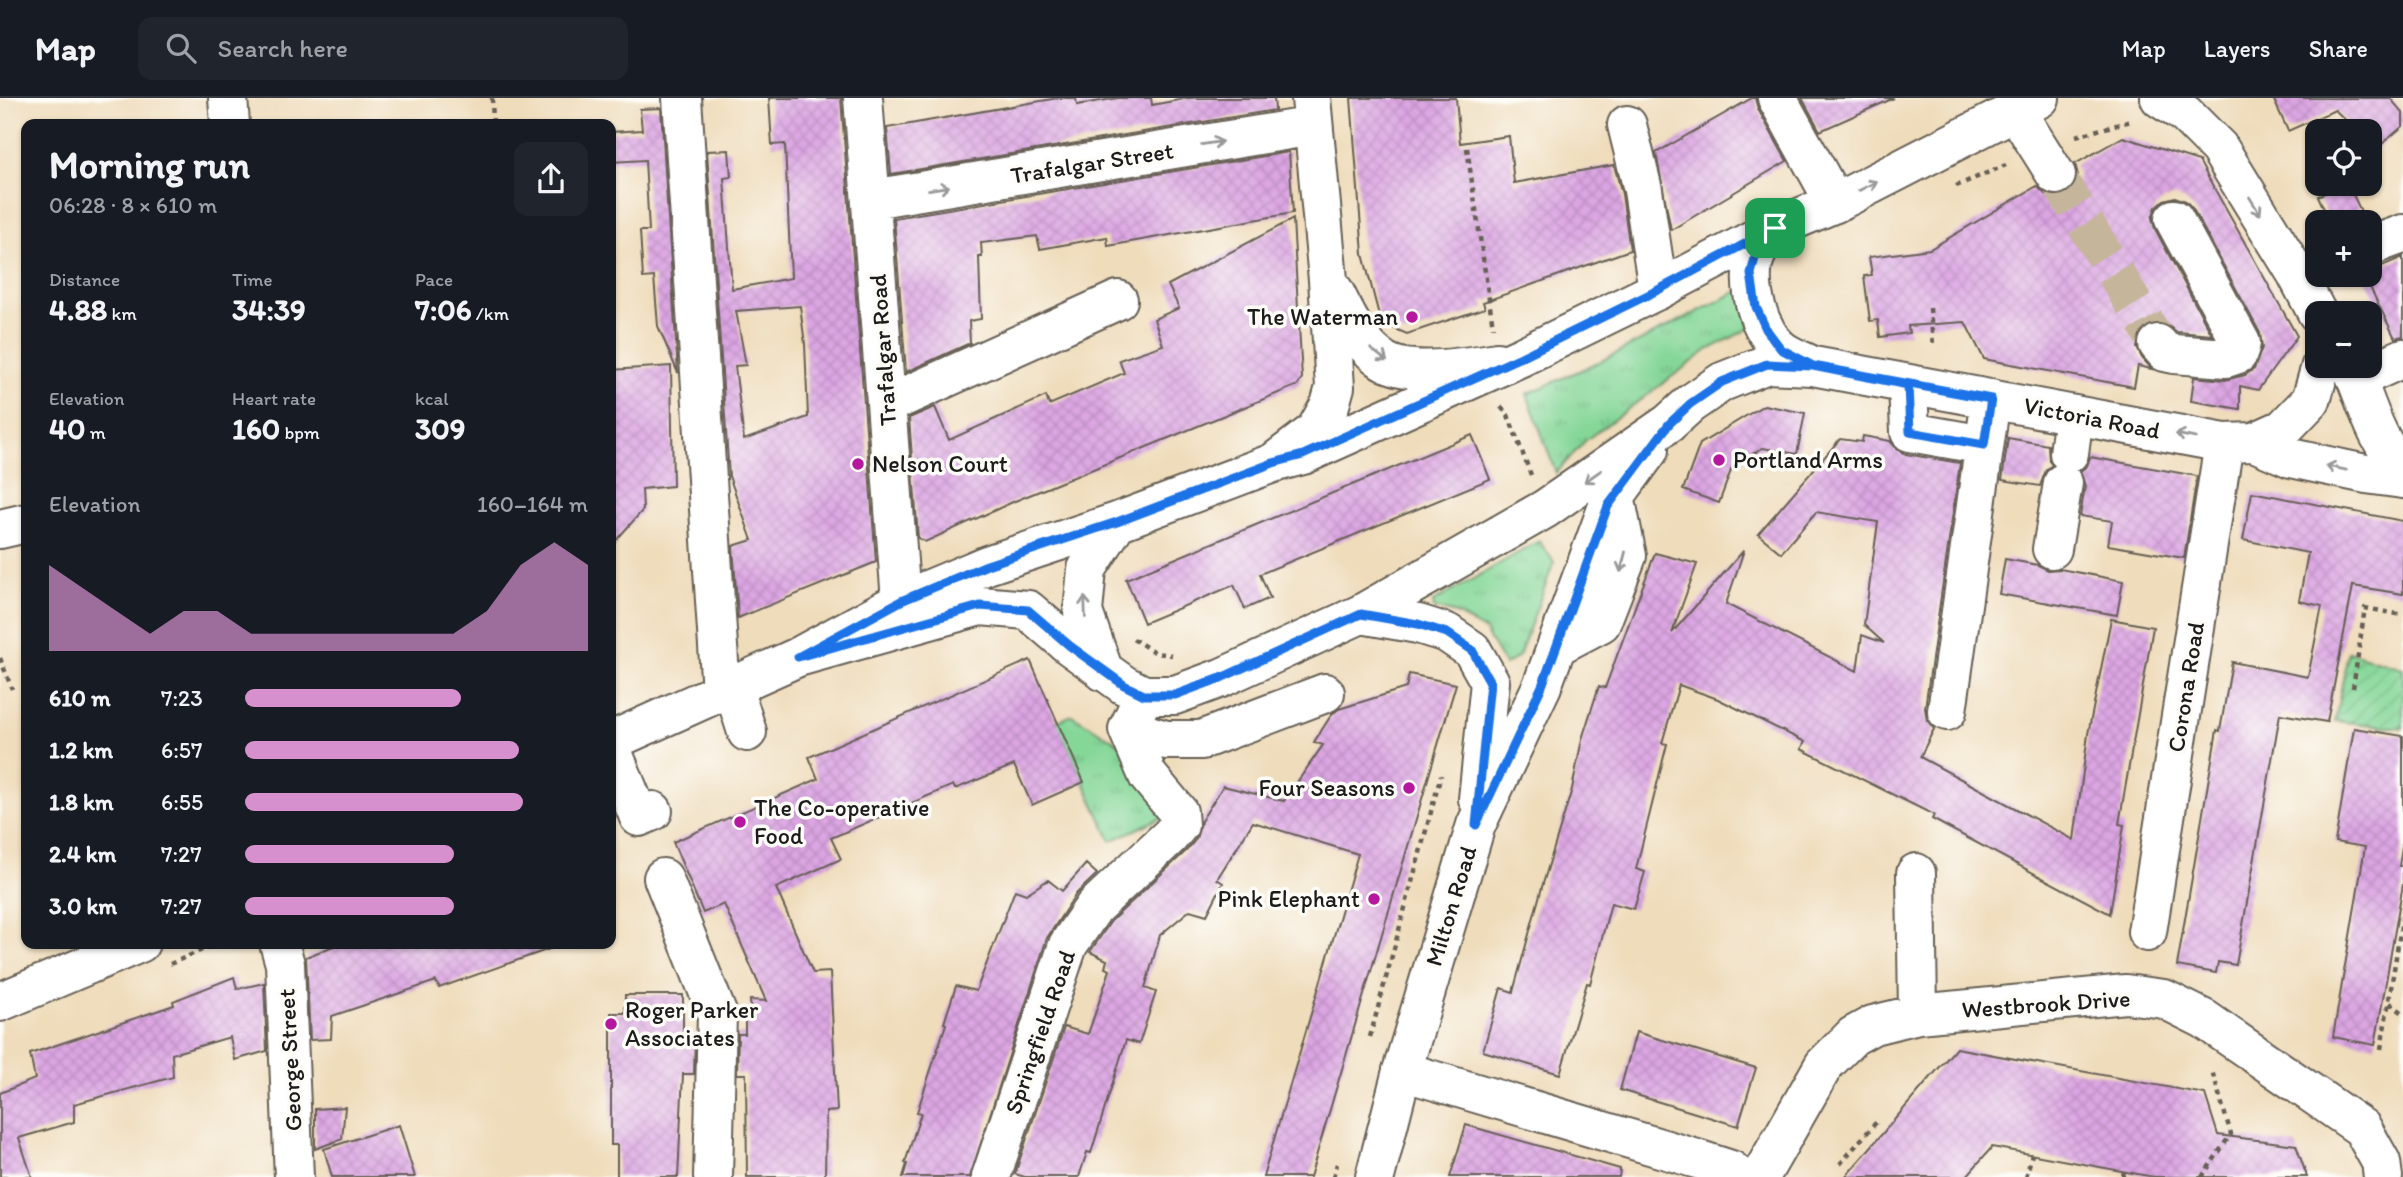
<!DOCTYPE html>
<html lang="en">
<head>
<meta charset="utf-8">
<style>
	:root { --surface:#171b24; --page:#20242c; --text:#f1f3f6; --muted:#9ea1a6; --line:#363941; --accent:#d690ce }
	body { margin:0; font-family:Itim,sans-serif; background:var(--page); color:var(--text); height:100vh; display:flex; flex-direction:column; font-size:26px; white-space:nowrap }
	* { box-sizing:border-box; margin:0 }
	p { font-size:23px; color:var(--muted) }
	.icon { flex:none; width:38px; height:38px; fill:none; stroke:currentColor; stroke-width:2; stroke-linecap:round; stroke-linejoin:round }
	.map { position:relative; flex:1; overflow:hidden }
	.side { position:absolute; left:21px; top:21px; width:595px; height:830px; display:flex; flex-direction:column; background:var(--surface); border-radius:14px; box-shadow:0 2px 5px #0004 }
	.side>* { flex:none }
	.tools { position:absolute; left:2305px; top:21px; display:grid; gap:14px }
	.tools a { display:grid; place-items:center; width:77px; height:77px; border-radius:14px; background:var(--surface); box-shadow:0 2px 5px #0004; font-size:35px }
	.pin { position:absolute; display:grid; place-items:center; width:60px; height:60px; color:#fff; margin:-30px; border-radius:14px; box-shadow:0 4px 10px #0006 }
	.round { display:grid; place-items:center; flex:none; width:74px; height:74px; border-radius:14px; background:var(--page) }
	.overview { display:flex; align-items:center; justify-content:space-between; height:119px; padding:0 28px }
	h1 { font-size:38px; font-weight:800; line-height:52px }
	.metrics { display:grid; grid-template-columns:repeat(3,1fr); gap:10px; height:119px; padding:7px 28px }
	.metrics div { display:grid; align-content:center }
	.metrics b { font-size:30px; font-weight:800 }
	.metrics small { font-size:19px; font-weight:400 }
	.metrics p { font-size:19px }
	.chart { height:196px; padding:14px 28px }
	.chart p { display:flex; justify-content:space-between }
	.chart svg { width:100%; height:126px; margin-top:7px; fill:var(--accent); opacity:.7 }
	ul { padding:0 28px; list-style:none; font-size:23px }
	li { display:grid; grid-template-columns:112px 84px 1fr; align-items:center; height:52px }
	li i { height:18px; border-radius:9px; background:var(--accent) }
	header { display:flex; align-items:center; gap:42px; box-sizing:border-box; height:98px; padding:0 35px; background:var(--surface); border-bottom:2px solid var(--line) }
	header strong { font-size:33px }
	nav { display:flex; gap:38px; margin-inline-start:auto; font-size:24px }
	.search { width:490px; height:63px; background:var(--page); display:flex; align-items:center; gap:18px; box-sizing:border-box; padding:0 24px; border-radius:14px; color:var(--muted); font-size:26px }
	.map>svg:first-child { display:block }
	.grass { fill:url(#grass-tufts); stroke:#507a5a; stroke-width:2 }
	.garden { fill:url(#garden-furrows); stroke:#507a5a; stroke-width:2 }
	.building { fill:url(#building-cross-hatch); fill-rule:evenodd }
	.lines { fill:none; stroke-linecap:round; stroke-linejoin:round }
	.minor-tunnel { stroke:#c5b69b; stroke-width:38; stroke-dasharray:38 19; stroke-linecap:butt }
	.minor-casing { stroke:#665f54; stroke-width:42 }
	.major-casing { stroke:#665f54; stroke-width:42 }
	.path { stroke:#665f54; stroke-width:4.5; stroke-dasharray:5 5; stroke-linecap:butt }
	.minor { stroke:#fff; stroke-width:38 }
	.major { stroke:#fff; stroke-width:38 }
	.oneway { stroke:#999 }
	.route-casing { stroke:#fff; stroke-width:14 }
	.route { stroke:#1a73e8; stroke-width:9 }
	.poi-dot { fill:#b5179e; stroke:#fdfcf7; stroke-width:2.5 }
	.labels { text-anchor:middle; stroke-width:7; stroke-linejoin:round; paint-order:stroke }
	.street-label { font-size:24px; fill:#1c1c1c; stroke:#fdfcf7 }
	.poi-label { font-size:24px; fill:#1c1c1c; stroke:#fdfcf7; text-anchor:start }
</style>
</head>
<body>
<header>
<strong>Map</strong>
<div class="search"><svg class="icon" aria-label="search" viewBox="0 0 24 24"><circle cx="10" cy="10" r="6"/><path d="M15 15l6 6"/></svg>Search here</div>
<nav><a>Map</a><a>Layers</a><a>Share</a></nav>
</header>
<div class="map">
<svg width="2403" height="1079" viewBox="0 0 2403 1079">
	<defs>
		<pattern id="grass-tufts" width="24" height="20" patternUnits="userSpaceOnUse" patternTransform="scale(1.75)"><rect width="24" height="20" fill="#85d798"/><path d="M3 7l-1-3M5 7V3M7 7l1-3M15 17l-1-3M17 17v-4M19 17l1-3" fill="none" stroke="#72b882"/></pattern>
		<pattern id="garden-furrows" width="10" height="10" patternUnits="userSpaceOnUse" patternTransform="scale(1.75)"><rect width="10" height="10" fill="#85d798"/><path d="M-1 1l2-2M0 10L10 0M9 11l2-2" fill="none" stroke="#72b882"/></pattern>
		<pattern id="building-cross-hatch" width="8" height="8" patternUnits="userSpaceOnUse" patternTransform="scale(1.75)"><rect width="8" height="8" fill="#dca6e3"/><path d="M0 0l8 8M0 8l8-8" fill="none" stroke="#bc8ec2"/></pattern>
	</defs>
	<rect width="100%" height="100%" fill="#fdfcf7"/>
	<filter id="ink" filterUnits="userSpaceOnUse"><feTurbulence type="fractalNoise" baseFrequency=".0143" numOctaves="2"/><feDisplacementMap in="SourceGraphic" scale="14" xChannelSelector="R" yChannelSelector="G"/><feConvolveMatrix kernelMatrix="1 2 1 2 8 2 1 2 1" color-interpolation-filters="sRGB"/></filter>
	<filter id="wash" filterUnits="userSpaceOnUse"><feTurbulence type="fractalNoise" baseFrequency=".00686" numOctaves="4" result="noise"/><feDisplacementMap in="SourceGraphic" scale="28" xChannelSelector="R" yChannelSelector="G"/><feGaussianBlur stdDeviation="1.57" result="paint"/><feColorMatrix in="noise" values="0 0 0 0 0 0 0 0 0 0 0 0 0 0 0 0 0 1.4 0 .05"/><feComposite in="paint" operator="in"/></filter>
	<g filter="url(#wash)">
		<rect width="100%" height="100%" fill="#efdcbb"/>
		<!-- grass -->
		<path class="grass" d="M 1742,191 L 1750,230 L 1708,252 L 1586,342 L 1556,375 L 1527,296 L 1601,263 Z
			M 1539,443 L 1554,464 L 1519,558 L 1505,567 L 1484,532 L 1456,516 L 1434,510 L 1433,504 Z
			M 1072,617 L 1133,654 L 1163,719 L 1111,743 L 1056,624 Z"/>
		<!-- garden -->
		<path class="garden" d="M 2348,554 L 2403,570 L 2403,630 L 2335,623 Z"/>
		<g id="blocks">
			<!-- building -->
			<path class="building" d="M 769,0 L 841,0 L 876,464 L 738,520 L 733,448 L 752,442 L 729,378 L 707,53 L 729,52 L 731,79 L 724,80 L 732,191 L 791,180 L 785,46 L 772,47 ZM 800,208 L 805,246 L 808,319 L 744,342 L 735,268 L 746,267 L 736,213 Z
				M 1058,0 L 1076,0 L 1077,7 L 1118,0 L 1151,0 L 1152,7 L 1189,0 L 1274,0 L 1275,12 L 891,76 L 887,30 Z
				M 1351,0 L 1456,0 L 1460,45 L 1509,38 L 1514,85 L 1614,67 L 1622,96 L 1630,152 L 1483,204 L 1485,210 L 1407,236 L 1381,225 L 1363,156 Z
				M 1752,0 L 1755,0 L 1758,11 L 1787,63 L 1671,132 L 1656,55 Z
				M 1802,0 L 1894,0 L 1820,33 Z
				M 2273,0 L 2390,0 L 2403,15 L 2403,28 L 2375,52 L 2370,46 L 2370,33 L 2357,33 L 2335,12 L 2288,33 Z
				M 661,10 L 678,275 L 658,228 L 654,179 L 643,180 L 640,133 L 649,133 L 645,62 L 611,64 L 611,34 L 642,32 L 640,11 Z
				M 2123,39 L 2199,63 L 2297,238 L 2258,292 L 2240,288 L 2240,311 L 2191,303 L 2194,279 L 2225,282 L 2245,277 L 2254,271 L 2262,250 L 2260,235 L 2193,111 L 2186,103 L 2175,99 L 2164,102 L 2156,109 L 2152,120 L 2155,131 L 2212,237 L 2177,234 L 2164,225 L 2153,225 L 2144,229 L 2138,238 L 2137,250 L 2142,260 L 2152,271 L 2138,268 L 2134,289 L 1984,261 L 1965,224 L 1908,228 L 1909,235 L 1880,239 L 1878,222 L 1870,223 L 1864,178 L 1872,177 L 1869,159 L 1930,151 L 2037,88 L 2046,97 L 2058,99 L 2067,96 L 2076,87 L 2078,77 L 2075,66 Z
				M 1289,54 L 1293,115 L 1108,148 L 1107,139 L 1040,151 L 1037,138 L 981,145 L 982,159 L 979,159 L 981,221 L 969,223 L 970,245 L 906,274 L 894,120 Z
				M 2344,86 L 2348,86 L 2366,124 L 2330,124 L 2318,98 Z
				M 1293,121 L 1302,280 L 1298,287 L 1015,403 L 925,444 L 918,440 L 909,320 L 935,309 L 949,342 L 1046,298 L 1049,307 L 1124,275 L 1119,262 L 1163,247 L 1154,221 L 1179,210 L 1168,187 Z
				M 2403,159 L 2403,238 L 2395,240 L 2364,177 L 2370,177 L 2370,173 Z
				M 671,268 L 673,388 L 642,391 L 643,412 L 611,448 L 611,272 Z
				M 1764,307 L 1805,315 L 1797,356 L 1763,350 L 1733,367 L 1719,405 L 1683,392 L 1700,346 Z
				M 1472,337 L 1490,381 L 1260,476 L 1270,500 L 1245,511 L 1234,487 L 1144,525 L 1126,481 Z
				M 1863,338 L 1890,343 L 1897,351 L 1906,356 L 1960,365 L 1925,610 L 1927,622 L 1934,631 L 1920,659 L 2074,742 L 2088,636 L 2111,521 L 2153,529 L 2119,726 L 2124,727 L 2110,816 L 1932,721 L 1934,717 L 1801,651 L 1805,644 L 1718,601 L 1679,587 L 1662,645 L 1667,646 L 1636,771 L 1645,774 L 1634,811 L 1611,805 L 1590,886 L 1587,885 L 1560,976 L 1483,953 L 1501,890 L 1513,894 L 1542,789 L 1572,691 L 1582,641 L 1599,588 L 1605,590 L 1655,455 L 1697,466 L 1672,535 L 1744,452 L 1726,506 L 1857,573 L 1862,537 L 1884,545 L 1864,527 L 1878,424 L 1816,414 L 1781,455 L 1758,436 L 1840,341 L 1862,344 Z
				M 2008,340 L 2048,347 L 2049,363 L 2052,367 L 2046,372 L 2040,388 L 2002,382 Z
				M 2090,359 L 2197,378 L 2184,460 L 2108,447 L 2112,423 L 2080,418 L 2085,388 L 2080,373 L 2087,368 Z
				M 2252,394 L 2403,423 L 2403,496 L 2353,488 L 2327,624 L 2280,616 L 2236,867 L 2218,864 L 2216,875 L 2177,868 L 2217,632 L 2220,633 L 2232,564 L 2308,579 L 2322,508 L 2299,503 L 2308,455 L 2243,442 Z
				M 2005,461 L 2038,467 L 2048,472 L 2060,471 L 2123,483 L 2117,517 L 1999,496 Z
				M 1030,562 L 1084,684 L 1032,707 L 1014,667 L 955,691 L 953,687 L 831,740 L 841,761 L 776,790 L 813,875 L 830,874 L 837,1013 L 826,1014 L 825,1079 L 747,1079 L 746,976 L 737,976 L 738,936 L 745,936 L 745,919 L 751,919 L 750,902 L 766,903 L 724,806 L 703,815 L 673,744 L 818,681 L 809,659 Z
				M 1409,576 L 1456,586 L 1310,1079 L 1263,1079 L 1358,756 L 1253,724 L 1217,781 L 1223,785 L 1207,817 L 1190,812 L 1160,837 L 1145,890 L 1156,894 L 1139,946 L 1126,942 L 1091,1055 L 1087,1054 L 1079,1079 L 1025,1079 L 1015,1076 L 1064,929 L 1088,936 L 1110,872 L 1105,870 L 1107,862 L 1090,854 L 1111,823 L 1187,752 L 1196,741 L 1201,723 L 1223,688 L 1284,703 L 1323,647 L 1314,644 L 1332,616 L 1339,611 L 1406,590 Z
				M 2354,630 L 2403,638 L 2403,743 L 2399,768 L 2403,768 L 2403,786 L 2375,947 L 2333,939 L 2365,749 L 2335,744 Z
				M 1086,766 L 1097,776 L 1076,796 L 1047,840 L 970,1079 L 903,1079 L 907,1066 L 905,1065 L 921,1015 L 917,1014 L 946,926 L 944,925 L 956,888 L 976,893 L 1015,792 L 1026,796 L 1048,782 L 1062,793 Z
				M 341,845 L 551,845 L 552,850 L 439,890 L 436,883 L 332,918 L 331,941 L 310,942 L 306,859 Z
				M 234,879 L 237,891 L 264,885 L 267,953 L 235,962 L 230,939 L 172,956 L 173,979 L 74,1006 L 74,1024 L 19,1040 L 32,1079 L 0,1079 L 0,995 L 35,981 L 30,956 L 174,907 L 173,903 Z
				M 625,897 L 683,897 L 683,937 L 695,936 L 694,976 L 683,976 L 678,1079 L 617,1079 L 617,1047 L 611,1047 L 611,915 L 625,915 Z
				M 1636,934 L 1756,970 L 1738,1028 L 1620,992 Z
				M 1956,950 L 2205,996 L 2218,1037 L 2296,1047 L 2307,1079 L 2154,1079 L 1992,1049 L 1966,1079 L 1845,1079 Z
				M 345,1009 L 342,1041 L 315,1051 L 315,1011 Z
				M 399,1027 L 415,1079 L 332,1079 L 324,1051 Z
				M 1466,1027 L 1620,1071 L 1619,1079 L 1450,1079 Z"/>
		</g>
	</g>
	<g filter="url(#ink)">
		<use href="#blocks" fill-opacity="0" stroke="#665f54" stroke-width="2"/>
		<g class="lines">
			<!-- minor-tunnel -->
			<path class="minor-tunnel" d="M 2056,77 L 2158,246"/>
			<!-- minor casing -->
			<g class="minor-casing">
				<path id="minor" d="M 228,0 L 230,26
					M 682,0 L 721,594
					M 863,0 L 901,503
					M 1777,0 L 1835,105
					M 2015,12 L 2056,77
					M 1627,27 L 1643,92 L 1658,192
					M 872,101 L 1313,28
					M 1775,130 C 1769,139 1760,148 1756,157 C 1744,184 1759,236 1783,253 C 1792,259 1803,263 1813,268
					M 2370,148 L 2403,136
					M 1334,193 C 1346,217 1358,244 1380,260 C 1405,280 1468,269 1497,264
					M 2158,246 L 2165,254 L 2174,256 L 2226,260 L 2238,256 L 2241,245 L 2174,121
					M 2357,281 L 2403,260
					M 1908,287 L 1910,334 L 1984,347
					M 888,306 L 1118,202
					M 2069,355 L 2074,317
					M 1277,362 L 1315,333 L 1330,307 L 1335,289 L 1328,182 L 1311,0
					M 0,431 L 26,425
					M 2052,451 L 2063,385
					M 1557,548 L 1601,525 L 1627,458 L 1615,398
					M 733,589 L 747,634
					M 1947,613 L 1991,301
					M 1128,631 L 1166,642 L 1201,642 L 1325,595
					M 611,650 L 639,719 L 653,713
					M 1916,775 L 1918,916
					M 663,780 L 717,915 L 713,1079
					M 2147,834 L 2224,345
					M 279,845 L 285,866 L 294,1079
					M 1402,973 L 1697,1061 L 1731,1072 L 1739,1079
					M 991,1079 L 1068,847 L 1094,809 L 1170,738 L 1179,727 L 1178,714 L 1148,678 L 1128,631 L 1144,597
					M 1760,1079 L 1824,967 L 1853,938 L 1873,927 L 1918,916 L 2126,896 L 2164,901 L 2204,921 L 2362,1030 L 2381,1064 L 2383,1079"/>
			</g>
			<!-- major casing -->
			<g class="major-casing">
				<path id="major" d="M 2160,0 L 2185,16 L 2219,50 L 2296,175 L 2317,215
					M 2351,268 C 2366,301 2375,345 2403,369
					M 2254,344 L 2283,331 L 2311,302 L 2321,268
					M 1361,516 L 1418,526 L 1447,535 L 1472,552 L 1490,584 L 1478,701
					M 798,559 L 980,508 L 1028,512 L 1070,548 L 1124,587 L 1144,597 L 1175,597 L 1221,580 L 1361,516 L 1545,411 L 1669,325 L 1690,306 L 1722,284 L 1767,266 L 1813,268 L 2224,345 L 2254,344 L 2291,360 L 2366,376 L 2403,381
					M 1104,574 L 1083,514 L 1087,471 L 1117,424
					M 611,643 L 798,559 L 901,503 L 987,467 L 1117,424 L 1273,365 L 1303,357 L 1521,259 L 1658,192 L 1775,130 L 1835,105 L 2040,0
					M 0,904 L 140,845
					M 1375,1079 L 1402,973 L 1476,727 L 1542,588 L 1608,408 L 1649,352"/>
			</g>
			<!-- path -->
			<path class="path" d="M 492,0 L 493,26
				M 2076,38 L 2131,23
				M 1467,50 L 1493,229
				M 1956,88 L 2006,67
				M 1930,210 L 1933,247
				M 1501,309 L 1508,317 L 1531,377
				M 1133,541 L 1156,555 L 1172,557
				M 0,560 L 12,591
				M 2353,590 L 2365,510 L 2403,517
				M 170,866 L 218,845
				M 2390,905 L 2403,915
				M 1370,939 L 1441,677
				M 2381,951 L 2403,816
				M 1840,1066 L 1879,1021
				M 1333,1079 L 1337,1066
				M 2026,1079 L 2032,1056
				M 2123,1079 L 2124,1073
				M 2202,1079 L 2231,1036 L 2212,973"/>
			<!-- minor -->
			<use href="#minor" class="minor"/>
			<!-- major -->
			<use href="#major" class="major"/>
		</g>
		<!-- one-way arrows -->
		<defs><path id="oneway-shaft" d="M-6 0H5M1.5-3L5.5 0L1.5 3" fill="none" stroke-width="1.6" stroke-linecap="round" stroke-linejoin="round" transform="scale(1.75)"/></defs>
		<g class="oneway">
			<use href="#oneway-shaft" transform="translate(1212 45) rotate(-9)"/>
			<use href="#oneway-shaft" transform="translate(1868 88) rotate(-27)"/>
			<use href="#oneway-shaft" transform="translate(939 90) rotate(-9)"/>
			<use href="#oneway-shaft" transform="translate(2255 108) rotate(58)"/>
			<use href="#oneway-shaft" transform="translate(1379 257) rotate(37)"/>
			<use href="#oneway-shaft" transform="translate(2186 338) rotate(-169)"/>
			<use href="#oneway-shaft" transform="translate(2336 370) rotate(-168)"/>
			<use href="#oneway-shaft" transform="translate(1593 378) rotate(145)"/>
			<use href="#oneway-shaft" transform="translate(1623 464) rotate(104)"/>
			<use href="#oneway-shaft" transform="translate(1085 509) rotate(-92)"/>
		</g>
	</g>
	<g class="lines" filter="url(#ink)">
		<!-- route casing -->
		<g class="route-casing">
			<path id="route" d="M 1775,130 L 1658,192 L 1521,259 L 1303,357 L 1273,365 L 1117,424 L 987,467 L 901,503 L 798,559 L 980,508 L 1028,512 L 1070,548 L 1124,587 L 1144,597 L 1175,597 L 1221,580 L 1361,516 L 1418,526 L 1447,535 L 1472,552 L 1490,584 L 1476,727 L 1542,588 L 1608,408 L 1669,326 L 1690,306 L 1722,284 L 1767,266 L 1813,268 L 1991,301 L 1984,347 L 1910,334 L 1908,287 L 1813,268 L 1781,251 L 1766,231 L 1756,209 L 1751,176 L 1756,156 L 1775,130"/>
		</g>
		<!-- route -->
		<use href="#route" class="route"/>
	</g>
	<!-- markers -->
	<g class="poi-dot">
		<circle cx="1412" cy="219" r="7"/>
		<circle cx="1719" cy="362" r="7"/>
		<circle cx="858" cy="366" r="7"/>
		<circle cx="1409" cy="690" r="7"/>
		<circle cx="740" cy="724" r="7"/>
		<circle cx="1374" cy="801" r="7"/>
		<circle cx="611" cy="926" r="7"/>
	</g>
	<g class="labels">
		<!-- street labels -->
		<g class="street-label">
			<text transform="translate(1092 65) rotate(-9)" y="8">Trafalgar Street</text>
			<text transform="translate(883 252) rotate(-94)" y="8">Trafalgar Road</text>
			<text transform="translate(2092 320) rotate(11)" y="8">Victoria Road</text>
			<text transform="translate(2186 589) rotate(-81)" y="8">Corona Road</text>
			<text transform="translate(1451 808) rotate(-73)" y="8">Milton Road</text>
			<text transform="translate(2046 906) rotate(-4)" y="8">Westbrook Drive</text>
			<text transform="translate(1040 934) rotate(-71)" y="8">Springfield Road</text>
			<text transform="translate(290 962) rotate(-93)" y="8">George Street</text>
		</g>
		<!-- poi labels -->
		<g class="poi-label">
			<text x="1398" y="227" text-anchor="end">The Waterman</text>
			<text x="1733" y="370">Portland Arms</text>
			<text x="872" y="374">Nelson Court</text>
			<text x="1395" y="698" text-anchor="end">Four Seasons</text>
			<text x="754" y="718">The Co-operative<tspan x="754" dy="28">Food</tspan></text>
			<text x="1360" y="809" text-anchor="end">Pink Elephant</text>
			<text x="625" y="920">Roger Parker<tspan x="625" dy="28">Associates</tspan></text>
		</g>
	</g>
</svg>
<div class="tools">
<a><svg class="icon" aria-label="locate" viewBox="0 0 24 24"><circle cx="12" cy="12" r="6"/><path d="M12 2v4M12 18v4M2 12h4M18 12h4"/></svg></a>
<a>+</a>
<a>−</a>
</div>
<div class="pin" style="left:1775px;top:130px;background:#1e9e55"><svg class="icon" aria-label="arrive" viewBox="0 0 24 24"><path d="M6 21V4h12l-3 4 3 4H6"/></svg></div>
<section class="side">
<div class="overview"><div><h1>Morning run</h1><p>06:28 · 8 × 610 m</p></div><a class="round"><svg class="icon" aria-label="share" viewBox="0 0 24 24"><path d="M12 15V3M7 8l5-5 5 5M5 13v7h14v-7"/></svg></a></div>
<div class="metrics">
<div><p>Distance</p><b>4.88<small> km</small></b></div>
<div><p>Time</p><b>34:39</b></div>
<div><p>Pace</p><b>7:06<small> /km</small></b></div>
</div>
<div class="metrics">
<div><p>Elevation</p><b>40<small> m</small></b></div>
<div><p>Heart rate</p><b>160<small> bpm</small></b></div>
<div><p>kcal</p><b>309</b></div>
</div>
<div class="chart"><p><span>Elevation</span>160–164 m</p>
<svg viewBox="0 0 160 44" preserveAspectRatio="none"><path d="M0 44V14L10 22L20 30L30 38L40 30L50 30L60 38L70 38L80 38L90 38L100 38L110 38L120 38L130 30L140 14L150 6L160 14V44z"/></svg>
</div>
<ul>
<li><b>610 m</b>7:23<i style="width:63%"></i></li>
<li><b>1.2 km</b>6:57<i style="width:80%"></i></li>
<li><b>1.8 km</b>6:55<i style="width:81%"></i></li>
<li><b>2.4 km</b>7:27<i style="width:61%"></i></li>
<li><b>3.0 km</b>7:27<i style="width:61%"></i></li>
</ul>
</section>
</div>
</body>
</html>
